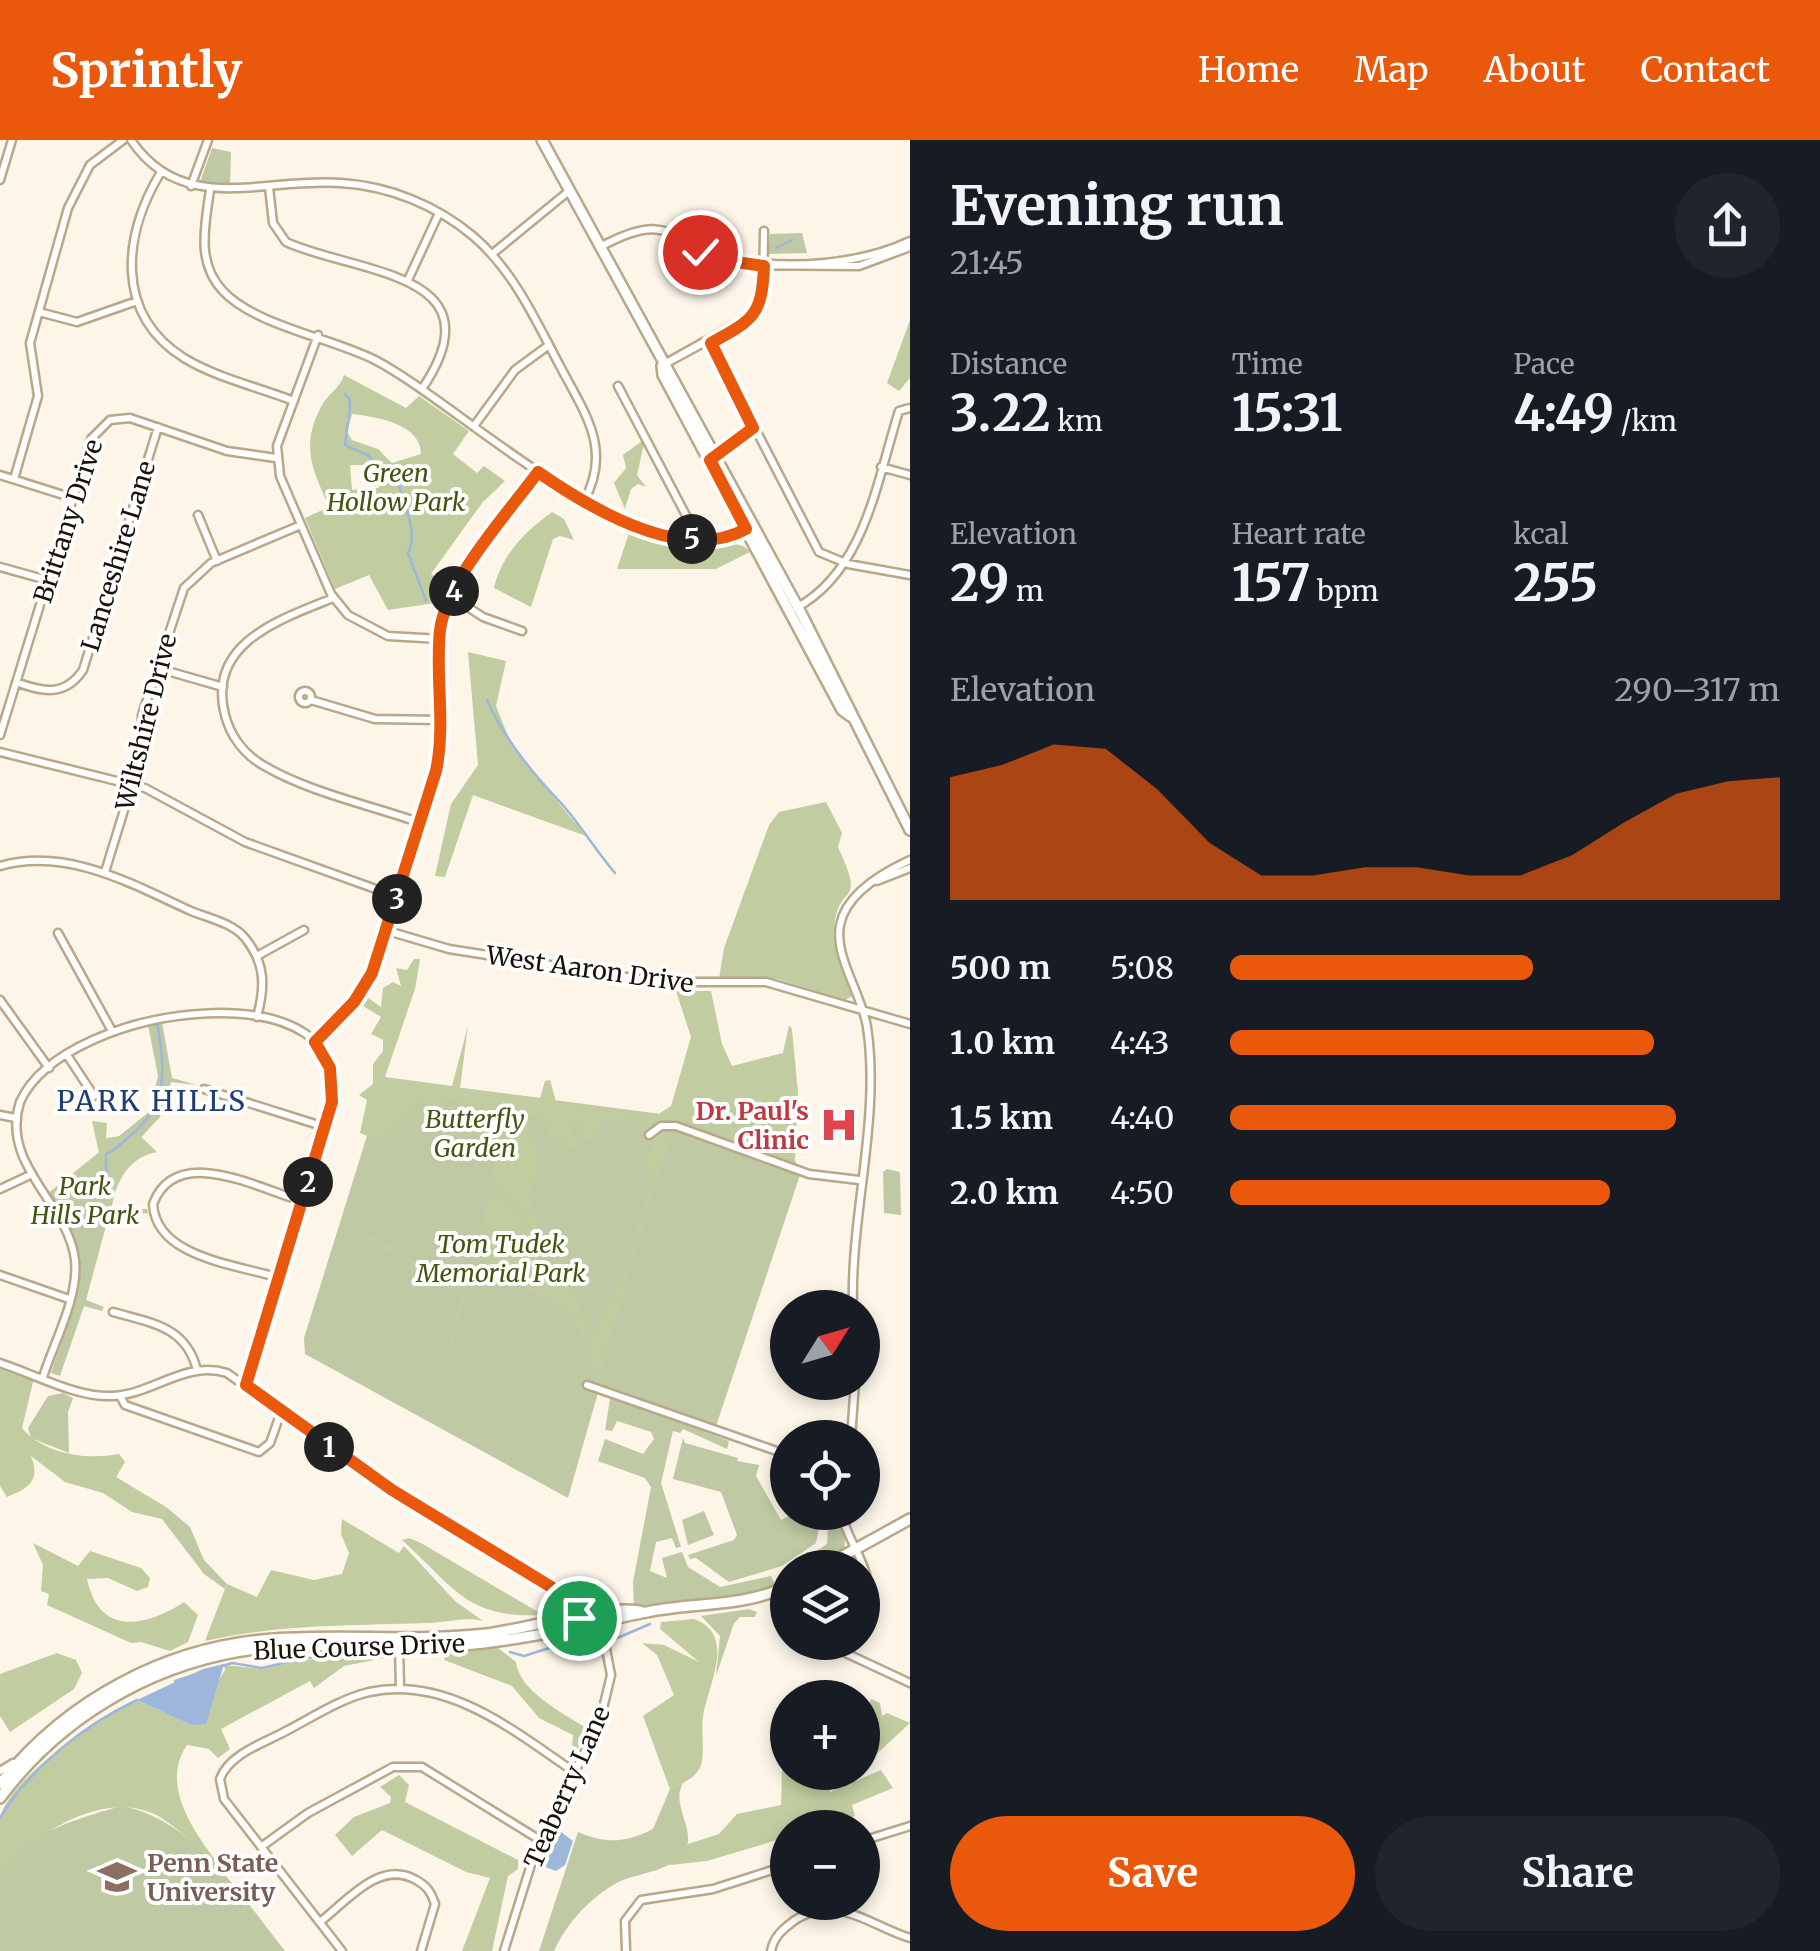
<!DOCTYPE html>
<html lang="en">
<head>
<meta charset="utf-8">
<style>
	:root { --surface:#171b24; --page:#20242c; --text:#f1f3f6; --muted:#9ea1a6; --accent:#ea580c }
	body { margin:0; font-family:Merriweather,serif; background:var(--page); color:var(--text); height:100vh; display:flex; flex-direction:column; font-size:38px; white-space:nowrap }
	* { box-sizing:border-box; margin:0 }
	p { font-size:32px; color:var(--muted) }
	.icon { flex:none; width:55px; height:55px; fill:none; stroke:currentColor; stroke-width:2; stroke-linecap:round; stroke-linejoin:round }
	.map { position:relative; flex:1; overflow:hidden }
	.side { display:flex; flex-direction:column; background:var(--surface); width:910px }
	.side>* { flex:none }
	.needle { width:65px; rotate:53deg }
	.controls { position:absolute; left:770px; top:1150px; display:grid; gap:20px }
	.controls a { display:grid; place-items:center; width:110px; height:110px; border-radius:50%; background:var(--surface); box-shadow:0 5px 15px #0003; font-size:50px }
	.pin { position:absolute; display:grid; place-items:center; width:85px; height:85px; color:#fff; margin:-42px; border:5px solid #fff; border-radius:50%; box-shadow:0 2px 10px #0007 }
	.km { position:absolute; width:50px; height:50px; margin:-25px; border-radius:50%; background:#222; color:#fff; font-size:28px; line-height:50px; text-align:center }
	.round { display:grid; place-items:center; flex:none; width:105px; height:105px; border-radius:52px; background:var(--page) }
	.head { display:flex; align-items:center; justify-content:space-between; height:170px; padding:0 40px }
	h1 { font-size:55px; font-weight:700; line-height:75px }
	.metrics { display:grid; grid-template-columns:repeat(3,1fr); gap:15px; height:170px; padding:10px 40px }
	.metrics div { display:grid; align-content:center }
	.metrics b { font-size:50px; font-weight:700 }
	.metrics small { font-size:28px; font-weight:400 }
	.metrics p { font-size:28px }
	.chart { height:280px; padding:20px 40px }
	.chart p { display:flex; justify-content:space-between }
	.chart svg { width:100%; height:180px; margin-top:10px; fill:var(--accent); opacity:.7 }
	.primary-button { display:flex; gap:20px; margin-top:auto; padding:20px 40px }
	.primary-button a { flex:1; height:115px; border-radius:60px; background:var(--accent); color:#fff; font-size:40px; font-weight:700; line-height:115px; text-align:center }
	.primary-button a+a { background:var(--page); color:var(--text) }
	ul { padding:0 40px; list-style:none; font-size:32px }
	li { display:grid; grid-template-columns:160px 120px 1fr; align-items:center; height:75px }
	li i { height:25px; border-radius:12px; background:var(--accent) }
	header { display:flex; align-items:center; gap:60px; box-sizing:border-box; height:140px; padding:0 50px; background:var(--accent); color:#fff }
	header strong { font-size:48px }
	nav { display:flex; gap:55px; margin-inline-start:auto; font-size:35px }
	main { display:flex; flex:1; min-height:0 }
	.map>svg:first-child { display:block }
	.green { fill:#bfc9a3 }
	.forest { fill:#c1cda1; fill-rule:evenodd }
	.water { fill:#9cb7db }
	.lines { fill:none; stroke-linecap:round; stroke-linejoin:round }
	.stream { stroke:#9cb7db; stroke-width:2.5 }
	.minor-casing { stroke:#b9a887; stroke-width:11 }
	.major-casing { stroke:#b9a887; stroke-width:14 }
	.minor { stroke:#fff; stroke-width:6 }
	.major { stroke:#fff; stroke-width:9 }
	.route-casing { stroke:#fff; stroke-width:20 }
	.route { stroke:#ea580c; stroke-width:12 }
	.labels { text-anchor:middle; stroke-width:8; stroke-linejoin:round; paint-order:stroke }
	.park-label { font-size:25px; font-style:italic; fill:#46530e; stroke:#fff }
	.street-label { font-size:25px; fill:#191206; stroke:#fff }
	.health-label { font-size:25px; font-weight:bold; fill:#be3a42; stroke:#fff; text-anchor:end }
	.education-label { font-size:25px; font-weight:bold; fill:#785e54; stroke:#fff; text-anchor:start }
	.neighbourhood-label { font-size:28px; letter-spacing:2.5px; fill:#1d3d73; stroke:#fff }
</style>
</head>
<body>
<header>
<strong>Sprintly</strong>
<nav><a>Home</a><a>Map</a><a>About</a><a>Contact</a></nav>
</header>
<main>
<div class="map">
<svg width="910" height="1811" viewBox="0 0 910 1811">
	<rect width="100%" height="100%" fill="#fcf5e8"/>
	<!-- green -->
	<path class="green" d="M 212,8 L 231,12 L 230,45 L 200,42 Z
		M 802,93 L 807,113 L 768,114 L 770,94 Z
		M 162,882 L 172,938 L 197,945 L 171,942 L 160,977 L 122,1018 L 111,1070 L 147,1069 L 148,1073 L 109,1075 L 86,1160 L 104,1167 L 102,1171 L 84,1166 L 60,1236 L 51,1233 C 76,1155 101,1127 46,1055 L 149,972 L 158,936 L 148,885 Z
		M 385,938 L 676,976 L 791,1013 L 801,1032 L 715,1289 L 599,1249 L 568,1358 L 305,1214 L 304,1198 Z
		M 887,1029 L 900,1032 L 901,1075 L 884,1073 L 883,1032 Z
		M 63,1253 L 73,1258 L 68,1272 L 69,1313 L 31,1298 L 28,1288 L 48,1256 Z
		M 614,1257 L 729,1301 L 727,1309 L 683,1289 L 680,1293 L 673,1291 L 661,1343 L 681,1407 L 676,1408 L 672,1398 L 656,1402 L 650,1431 L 667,1438 L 662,1418 L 682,1412 L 688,1427 L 720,1447 L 771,1436 L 775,1445 L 730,1459 L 634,1466 L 633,1442 L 651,1347 L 645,1338 L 598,1321 L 605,1299 L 643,1314 L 654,1299 L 651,1292 L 617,1281 L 612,1291 L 605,1290 L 610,1259 Z
		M 683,1298 L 685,1303 L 738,1318 L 737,1321 L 759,1325 L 756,1336 L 781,1380 L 794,1373 L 822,1373 L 816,1403 L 782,1426 L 729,1442 L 696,1418 L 690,1419 L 688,1415 L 734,1400 L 737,1395 L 721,1352 L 673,1339 Z
		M 166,1367 L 190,1387 L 204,1420 L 227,1444 L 225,1449 L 204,1434 L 162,1379 Z
		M 704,1371 L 714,1395 L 688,1405 L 682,1380 Z
		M 829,1373 L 838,1373 L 846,1396 L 844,1408 L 810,1427 L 790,1428 L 827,1404 Z
		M 749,1469 L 757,1472 L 755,1477 L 740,1477 L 734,1483 L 716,1536 L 720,1496 L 701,1476 Z
		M 683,1643 C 670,1665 697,1691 685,1710 C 672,1731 644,1732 623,1740 C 594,1753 567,1782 554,1811 L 539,1811 L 578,1692 C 606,1704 625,1703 653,1689 L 670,1649 Z
		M 122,1666 C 195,1680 241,1756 285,1811 L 0,1811 C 0,1793 0,1746 0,1732 C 15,1696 88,1675 122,1666 Z"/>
	<!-- forest -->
	<path class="forest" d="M 910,180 L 910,238 L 899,251 L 887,243 Z
		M 344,235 L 406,268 L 419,256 L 469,291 L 453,314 L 477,333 L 484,326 L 505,341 L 482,363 L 431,434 L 449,446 L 442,462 L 388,470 L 369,435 L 335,449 L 305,378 L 329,367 C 313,330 300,307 321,267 C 327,254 339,250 344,235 ZM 352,274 C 377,277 421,284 421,314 L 392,323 L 378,309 L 352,300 L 347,292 ZM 350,325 L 374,325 L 379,348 L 352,350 Z
		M 645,299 L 637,335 L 646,347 L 638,344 L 631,349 L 625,369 L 614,343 L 626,328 L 623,315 Z
		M 552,372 L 564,379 L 574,400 L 560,396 L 553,399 L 531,467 L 494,448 C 502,414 525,392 552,372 Z
		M 630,390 C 653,398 678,407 703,409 C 720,409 739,397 750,412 L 716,429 L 617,429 Z
		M 468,512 L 506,521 L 496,566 L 512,606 L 586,696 L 473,655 L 445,737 L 435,736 L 451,664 L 478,625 Z
		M 826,662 L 842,693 L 838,707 C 867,769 839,740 834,787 C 831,812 848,833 853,856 L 845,860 L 777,839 L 719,839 L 724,808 L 769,685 L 779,672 Z
		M 414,819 L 420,819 L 415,849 L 385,937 L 452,946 L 468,886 L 460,948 L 540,958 L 545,941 L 550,940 L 556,962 L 654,977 L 671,966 L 691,897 L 676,851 L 711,851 L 722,904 L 732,926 L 783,913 L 789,885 L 792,889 L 798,953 L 795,1019 L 776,1018 L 693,982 L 642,987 L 602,980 L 594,999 L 587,1002 L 578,984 L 570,988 L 579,1006 L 573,1010 L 560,997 L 551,1004 L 544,999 L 550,988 L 537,977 L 526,978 L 532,987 L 537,1012 L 536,1039 L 529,1053 L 540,1098 L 507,1055 L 489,1041 L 508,976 L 501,970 L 447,960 L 440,974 L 421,960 L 381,1002 L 360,993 L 367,960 L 359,955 L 373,944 L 373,924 L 383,911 L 383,900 L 371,894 L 381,877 L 358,863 L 364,855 L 381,867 L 383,848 L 393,842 L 401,846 L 396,828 L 407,830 Z
		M 92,981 L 107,983 L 106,998 L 138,994 L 157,1012 C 126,1018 116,1044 110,1071 L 109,1023 L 99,1024 L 85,1062 L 70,1059 L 60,1063 L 49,1053 L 99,1013 Z
		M 665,987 L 672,990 L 598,1240 L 590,1228 L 592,1195 L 624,1131 L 649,1044 L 648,1014 Z
		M 490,1050 C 512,1063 534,1086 533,1112 C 554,1132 593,1165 583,1198 L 572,1176 L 475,1117 Z
		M 357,1087 L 463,1148 L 468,1130 L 473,1128 L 447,1222 L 447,1229 L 454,1233 L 448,1244 L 442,1238 L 435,1257 L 429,1249 L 442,1231 L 461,1155 L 363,1098 Z
		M 0,1227 L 34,1238 L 22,1288 C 45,1315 87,1320 119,1314 L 125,1322 L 116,1337 L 166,1367 L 162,1379 L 132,1372 L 103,1353 L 65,1342 L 31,1316 C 40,1339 31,1348 7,1357 L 0,1346 Z
		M 342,1379 L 399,1413 L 404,1406 L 455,1461 L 483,1481 C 465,1476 446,1483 424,1483 C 345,1486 283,1484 205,1501 L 227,1444 L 257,1457 L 271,1430 L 314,1440 L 342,1434 L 349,1413 L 341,1394 Z
		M 409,1398 L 421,1403 L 543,1475 C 466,1479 454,1447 402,1400 Z
		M 33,1403 L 78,1426 L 90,1411 L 141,1428 L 150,1438 L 148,1447 L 137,1451 L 108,1438 L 87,1439 C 99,1497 146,1487 184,1462 L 198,1475 L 188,1502 L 170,1511 L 141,1502 L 131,1503 L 47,1465 L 49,1454 L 41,1451 L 43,1425 Z
		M 694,1479 C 738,1495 707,1546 703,1577 C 701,1592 705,1612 701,1625 C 697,1638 681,1644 670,1649 L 643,1576 L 674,1555 L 657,1515 L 642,1503 L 664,1505 L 699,1522 L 660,1489 L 661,1482 Z
		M 498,1508 L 516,1522 C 519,1551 563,1573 586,1588 L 577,1611 L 572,1607 L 573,1595 L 539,1578 L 512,1546 L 444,1520 L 446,1512 Z
		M 57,1513 L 76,1520 L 82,1533 L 74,1549 L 10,1592 L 0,1576 L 0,1534 Z
		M 390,1517 L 344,1526 L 314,1548 L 310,1541 L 221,1589 L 230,1609 L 218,1618 L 209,1609 L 187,1605 C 157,1649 201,1701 227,1735 C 207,1718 172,1679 149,1672 C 96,1653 34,1696 0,1732 C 0,1716 0,1692 0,1677 C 14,1633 92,1587 129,1563 L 137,1560 L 191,1585 L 225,1530 L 224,1525 L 262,1529 L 301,1520 Z
		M 871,1559 L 880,1563 L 882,1576 L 887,1573 L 910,1583 L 870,1620 L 863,1618 L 863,1581 Z
		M 782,1630 L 828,1633 L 830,1652 L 881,1630 L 893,1648 L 852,1665 L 855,1676 L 817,1687 L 788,1688 L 787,1697 L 707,1721 L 670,1725 L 688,1704 L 719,1694 L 737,1674 L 781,1665 Z
		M 399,1635 L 409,1645 L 405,1662 L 518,1720 L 518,1729 L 508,1736 L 492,1811 L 462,1811 L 490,1738 L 466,1732 L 382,1690 L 352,1716 L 335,1695 L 354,1677 L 390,1663 L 391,1657 L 380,1647 Z"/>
	<!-- water -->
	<path class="water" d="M 224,1524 L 206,1584 L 191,1585 L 137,1560 L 203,1529 Z
		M 561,1692 L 573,1701 L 565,1725 L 556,1731 L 545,1727 L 543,1720 L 553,1696 Z"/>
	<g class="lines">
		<!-- stream -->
		<path class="stream" d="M 776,108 L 792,100
			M 345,254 L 350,260 L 349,279
			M 348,282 L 345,305 L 369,316 L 387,338
			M 391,340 L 399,344 C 403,367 419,390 408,413 L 426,461
			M 487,560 C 504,598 533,634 561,663 C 580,684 596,711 615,733
			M 106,1033 L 106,1014 C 116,1010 121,1003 130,996 C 169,964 165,929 157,882
			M 608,1502 L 650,1484
			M 510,1512 L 524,1516 L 565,1503 L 596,1505
			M 175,1541 L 232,1523 L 262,1528 L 305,1518 L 392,1516
			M 0,1678 C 30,1628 84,1585 137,1560"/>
		<!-- minor casing -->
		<g class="minor-casing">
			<path id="minor" d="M 131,0 C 183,77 265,37 341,43 C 389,46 436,65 473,96 C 514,131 536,181 561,228 C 586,275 612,310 584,361
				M 161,32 C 123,94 114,174 184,218 C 217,238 258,247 294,261
				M 0,40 L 12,0
				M 191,46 L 208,0
				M 269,47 L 273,83 L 286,102 C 356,134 502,131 422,249
				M 210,50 C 205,85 196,123 223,151 C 254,185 332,198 375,220 C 462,265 646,447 747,389
				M 600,107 C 677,65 670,109 736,120 C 792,129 859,125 910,101
				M 492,114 L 569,51
				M 745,125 L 859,126 L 910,107
				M 408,140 L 439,73
				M 39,172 L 77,182 L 137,161
				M 318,195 L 277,306 L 280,336 L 331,454 L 348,475 L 388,496 L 440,499
				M 711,203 L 819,412 L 848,424 L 910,435
				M 666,223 L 755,173
				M 663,225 L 753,176 L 763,158 L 764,91
				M 618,246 L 699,400
				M 474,286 L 515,230 L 549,205
				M 715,315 L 753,288
				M 881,327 L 910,335
				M 0,335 L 73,358
				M 14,339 L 38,256 L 30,203 L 68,68 L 90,25 L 123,0
				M 198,375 L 217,421
				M 0,427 L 47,440
				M 451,456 L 483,477 L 522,491
				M 333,458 C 281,479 206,503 225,575 C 230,595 243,613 261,624 C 307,652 370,665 421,683
				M 796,468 C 865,431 877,340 899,271 L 910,268
				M 157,528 L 223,547
				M 16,542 C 42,552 65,557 83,530 L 158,287
				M299 557a6 6 0 1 1 12 0a6 6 0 1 1-12 0Z
				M 311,560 L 375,579 L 441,580
				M 0,595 L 91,299 L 110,280 L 130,278 L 227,311 L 276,318
				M 0,612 L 145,648 L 245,702 L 398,757
				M 0,726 C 67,707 132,744 191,771 C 208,778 233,783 245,798 C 266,824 265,847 257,877
				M 105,732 L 140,618 L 142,575 L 184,448 L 211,423 L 301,385
				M 877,741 L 910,728
				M 388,791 L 449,809 L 658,842 L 766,842 L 910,884
				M 58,793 L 112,891
				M 257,816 L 304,790
				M 0,860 L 49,928
				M 315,902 L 354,862 L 372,833 L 421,683 L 440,614 L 440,505 L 446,467 L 462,438 L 538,331
				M 67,915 L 94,956
				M 204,949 L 325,987
				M 0,975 L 15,978
				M 649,995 L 661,986 L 676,986 L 809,1034 L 859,1040
				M 0,1049 L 28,1036
				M 0,1135 L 69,1159
				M 279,1138 C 236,1124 156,1118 153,1064 C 176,1003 257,1048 302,1061
				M 853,1168 C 850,1075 881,979 867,887 C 862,854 834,817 840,785 C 846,753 884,732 910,720
				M 113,1172 C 151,1183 186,1186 197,1230
				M 0,1223 C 34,1234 77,1258 113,1256 C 153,1254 186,1220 227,1233 L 391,1351 L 571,1459 L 606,1509 L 611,1535 L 600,1581 L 534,1715 L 504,1811
				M 43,1237 C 54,1202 79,1157 75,1120 C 68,1062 0,1026 20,962 C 66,860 370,825 330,970 L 245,1245
				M 587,1245 L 788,1315
				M 120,1256 L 125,1265 L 259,1312 L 270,1303 L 281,1272
				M 851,1298 L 855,1242
				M 841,1372 C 850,1412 882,1434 862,1478
				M 783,1484 L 788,1486
				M 822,1502 L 910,1543
				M 399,1506 L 400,1549
				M 0,1631 L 13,1623
				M 862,1701 L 910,1686
				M 261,1707 L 308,1673 L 393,1627 L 422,1627 L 540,1700
				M 320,1782 C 347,1761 380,1719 416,1740 C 427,1746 431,1752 435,1764 L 421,1811
				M 342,1811 L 224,1659 L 220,1639 C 229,1614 264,1603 286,1591 C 313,1577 340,1559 369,1552 C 448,1535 515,1592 576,1633
				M 626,1811 L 625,1781 L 641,1760 L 713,1749 L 788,1725
				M 771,1811 C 774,1796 783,1789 795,1780 C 837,1753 870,1786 910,1798"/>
		</g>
		<!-- major casing -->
		<g class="major-casing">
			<path id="major" d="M 542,0 L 801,473 L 910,690
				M 662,226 L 663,235 L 842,570 L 850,576
				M 821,1428 L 910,1379
				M 0,1644 C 66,1560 167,1506 274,1499 C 344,1494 416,1502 486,1494 C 523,1490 613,1462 643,1472
				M 0,1658 C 66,1570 168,1514 278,1507 C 339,1503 400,1509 460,1505 C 523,1501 586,1484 647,1472 C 695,1462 741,1468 788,1446"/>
		</g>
		<!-- minor -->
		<use href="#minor" class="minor"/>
		<!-- major -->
		<use href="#major" class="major"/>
	</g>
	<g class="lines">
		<!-- route casing -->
		<g class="route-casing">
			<path id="route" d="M 579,1478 L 586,1476 L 571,1459 L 392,1350 L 246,1245 L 332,962 L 330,928 L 315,902 L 354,862 L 372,833 L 436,631 C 446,584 435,537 440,490 C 447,439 508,373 538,332 C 591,369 682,424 746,389 L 710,320 L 753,288 L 711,203 C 753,180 762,176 764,126 L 722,120 L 700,112"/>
		</g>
		<!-- route -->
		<use href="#route" class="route"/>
	</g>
	<!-- icons -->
	<defs>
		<g id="hospital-bare" transform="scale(3)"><path d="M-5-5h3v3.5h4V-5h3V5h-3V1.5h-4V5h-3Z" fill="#e0444e" stroke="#fff" stroke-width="2.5" paint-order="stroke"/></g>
		<g id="university-bare" transform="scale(3)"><path d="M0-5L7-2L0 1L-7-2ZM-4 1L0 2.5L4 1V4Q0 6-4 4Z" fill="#8d6e63" stroke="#fff" stroke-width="2.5" paint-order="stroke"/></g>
	</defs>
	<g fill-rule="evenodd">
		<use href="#hospital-bare" x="839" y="985"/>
		<use href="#university-bare" x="117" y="1737"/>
	</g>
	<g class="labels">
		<!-- park labels -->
		<g class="park-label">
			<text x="396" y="342">Green<tspan x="396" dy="29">Hollow Park</tspan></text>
			<text x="475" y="988">Butterfly<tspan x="475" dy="29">Garden</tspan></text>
			<text x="85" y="1055">Park<tspan x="85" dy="29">Hills Park</tspan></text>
			<text x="501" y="1113">Tom Tudek<tspan x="501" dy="29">Memorial Park</tspan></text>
		</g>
		<!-- street labels -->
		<g class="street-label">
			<text transform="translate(68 381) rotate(-72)" y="9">Brittany Drive</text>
			<text transform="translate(118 416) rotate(-73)" y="9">Lanceshire Lane</text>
			<text transform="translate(146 582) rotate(-76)" y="9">Wiltshire Drive</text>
			<text transform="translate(590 829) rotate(8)" y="9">West Aaron Drive</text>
			<text transform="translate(359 1507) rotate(-2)" y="9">Blue Course Drive</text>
			<text transform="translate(567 1647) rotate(-66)" y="9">Teaberry Lane</text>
		</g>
		<!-- health labels -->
		<g class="health-label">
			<text x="809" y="980">Dr. Paul's<tspan x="809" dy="29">Clinic</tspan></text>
		</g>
		<!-- education labels -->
		<g class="education-label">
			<text x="147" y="1732">Penn State<tspan x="147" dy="29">University</tspan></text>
		</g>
		<!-- neighbourhood labels -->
		<g class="neighbourhood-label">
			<text x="152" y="971">PARK HILLS</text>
		</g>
	</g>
</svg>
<div class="controls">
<a><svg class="needle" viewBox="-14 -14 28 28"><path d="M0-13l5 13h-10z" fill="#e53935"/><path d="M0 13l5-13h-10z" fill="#9ea1a6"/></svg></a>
<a><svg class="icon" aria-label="locate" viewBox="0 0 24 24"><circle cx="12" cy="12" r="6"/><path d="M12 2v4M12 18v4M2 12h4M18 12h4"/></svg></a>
<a><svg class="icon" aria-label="layers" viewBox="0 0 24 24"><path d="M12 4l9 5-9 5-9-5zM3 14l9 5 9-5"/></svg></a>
<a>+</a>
<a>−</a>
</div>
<div class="pin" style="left:579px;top:1478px;background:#1e9e55"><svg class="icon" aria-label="arrive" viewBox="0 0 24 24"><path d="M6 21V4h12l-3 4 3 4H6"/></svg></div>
<div class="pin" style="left:700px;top:112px;background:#d93025"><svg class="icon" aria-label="check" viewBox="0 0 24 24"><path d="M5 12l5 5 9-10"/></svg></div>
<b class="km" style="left:329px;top:1307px">1</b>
<b class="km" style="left:308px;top:1042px">2</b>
<b class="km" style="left:397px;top:759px">3</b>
<b class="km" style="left:454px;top:451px">4</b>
<b class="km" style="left:692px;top:399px">5</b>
</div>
<section class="side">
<div class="head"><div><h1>Evening run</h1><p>21:45</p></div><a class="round"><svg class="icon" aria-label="share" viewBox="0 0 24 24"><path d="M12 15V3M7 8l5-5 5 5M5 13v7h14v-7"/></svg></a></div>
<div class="metrics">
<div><p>Distance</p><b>3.22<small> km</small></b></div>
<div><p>Time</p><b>15:31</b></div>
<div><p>Pace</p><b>4:49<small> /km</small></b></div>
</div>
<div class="metrics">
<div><p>Elevation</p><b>29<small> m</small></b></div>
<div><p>Heart rate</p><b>157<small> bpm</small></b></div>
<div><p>kcal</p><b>255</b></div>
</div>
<div class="chart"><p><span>Elevation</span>290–317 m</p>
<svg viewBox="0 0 160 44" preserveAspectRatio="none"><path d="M0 44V14L10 11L20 6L30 7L40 17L50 30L60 38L70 38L80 36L90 36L100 38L110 38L120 33L130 25L140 18L150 15L160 14V44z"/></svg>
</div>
<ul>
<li><b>500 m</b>5:08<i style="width:55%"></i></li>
<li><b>1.0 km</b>4:43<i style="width:77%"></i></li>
<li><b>1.5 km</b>4:40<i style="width:81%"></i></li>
<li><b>2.0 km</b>4:50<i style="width:69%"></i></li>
</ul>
<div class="primary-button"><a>Save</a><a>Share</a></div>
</section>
</main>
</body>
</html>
